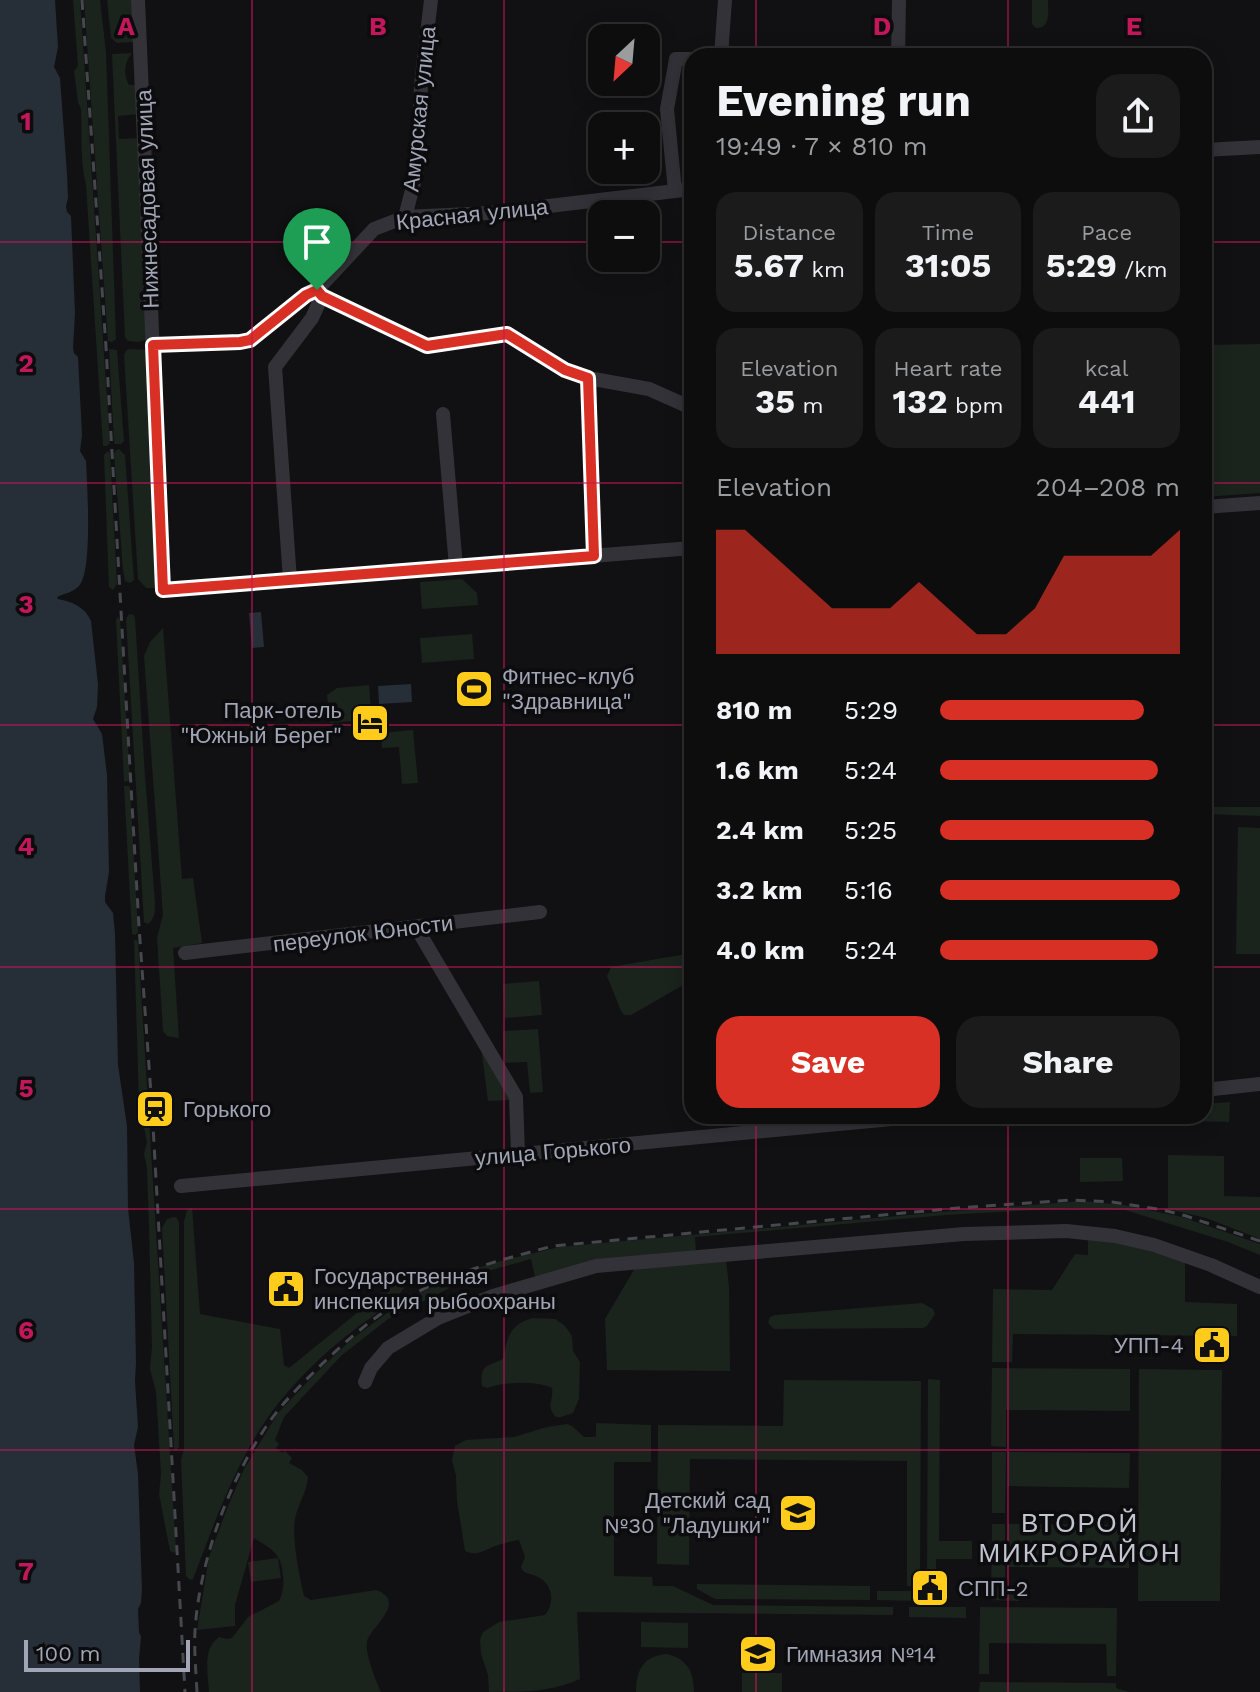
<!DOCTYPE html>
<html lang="en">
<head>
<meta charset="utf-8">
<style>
	:root { --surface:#0d0d0e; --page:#1b1b1c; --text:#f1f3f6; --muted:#9a9c9e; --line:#2d2d2e; --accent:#d93025 }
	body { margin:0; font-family:"Work Sans",sans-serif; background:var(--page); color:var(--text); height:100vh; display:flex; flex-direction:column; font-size:30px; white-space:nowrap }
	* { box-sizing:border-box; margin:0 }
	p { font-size:26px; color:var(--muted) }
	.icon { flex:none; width:44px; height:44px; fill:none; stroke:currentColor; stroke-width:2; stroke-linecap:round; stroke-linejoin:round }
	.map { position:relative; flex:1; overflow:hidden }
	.panel { position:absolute; left:684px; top:48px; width:528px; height:1076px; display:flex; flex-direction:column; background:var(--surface); border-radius:24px; box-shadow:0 4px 20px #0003,0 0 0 2px var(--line) }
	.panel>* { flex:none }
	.needle { width:52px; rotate:206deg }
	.tools { position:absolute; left:588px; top:24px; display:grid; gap:16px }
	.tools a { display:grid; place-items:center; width:72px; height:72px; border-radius:16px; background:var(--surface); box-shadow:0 4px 20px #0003,0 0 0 2px var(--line); font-size:40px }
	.scale { position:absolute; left:24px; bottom:20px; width:166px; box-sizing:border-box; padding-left:8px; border:4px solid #a1a5b5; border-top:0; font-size:22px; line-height:28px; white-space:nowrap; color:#a1a5b5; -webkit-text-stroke:6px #0c0c0e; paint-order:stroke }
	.pin { position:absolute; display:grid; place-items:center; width:68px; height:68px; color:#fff; margin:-82px -34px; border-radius:50% 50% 50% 0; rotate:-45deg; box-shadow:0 0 8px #0007 }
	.pin .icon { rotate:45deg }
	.round { display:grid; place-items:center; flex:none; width:84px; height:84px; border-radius:24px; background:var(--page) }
	.summary { display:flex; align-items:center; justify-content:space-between; height:136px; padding:0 32px }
	h1 { font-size:44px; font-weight:700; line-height:60px }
	.figures { display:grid; grid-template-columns:repeat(3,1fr); gap:12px; height:136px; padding:8px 32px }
	.figures div { display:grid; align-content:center; border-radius:20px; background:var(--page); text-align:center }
	.figures b { font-size:34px; font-weight:700 }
	.figures small { font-size:22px; font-weight:400 }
	.figures p { font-size:22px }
	.chart { height:224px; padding:16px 32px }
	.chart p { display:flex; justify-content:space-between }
	.chart svg { width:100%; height:144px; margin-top:8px; fill:var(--accent); opacity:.7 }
	.button { display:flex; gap:16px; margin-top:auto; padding:16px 32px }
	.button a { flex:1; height:92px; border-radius:24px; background:var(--accent); color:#fff; font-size:32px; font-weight:700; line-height:92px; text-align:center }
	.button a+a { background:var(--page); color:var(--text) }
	ul { padding:0 32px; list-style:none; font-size:26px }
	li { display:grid; grid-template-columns:128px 96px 1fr; align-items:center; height:60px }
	li i { height:20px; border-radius:10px; background:var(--accent) }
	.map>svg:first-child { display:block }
	.green { fill:#1b231d }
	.water { fill:#262e37 }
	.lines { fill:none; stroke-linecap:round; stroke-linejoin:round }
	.minor { stroke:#323238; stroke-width:14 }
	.rail { stroke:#46484f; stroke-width:3; stroke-dasharray:10 8; stroke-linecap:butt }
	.route-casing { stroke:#fff; stroke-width:16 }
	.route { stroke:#d93025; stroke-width:10 }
	.grid { fill:none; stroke:#c2185b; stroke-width:2; stroke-opacity:0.55 }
	.labels { text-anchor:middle; stroke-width:7; stroke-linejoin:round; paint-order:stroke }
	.street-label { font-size:22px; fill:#a1a5b5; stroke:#0c0c0e }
	.poi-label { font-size:22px; fill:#a1a5b5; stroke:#0c0c0e; text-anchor:start }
	.quarter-label { font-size:26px; letter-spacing:2px; fill:#c2c4d0; stroke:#0c0c0e }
	.grid-label { font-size:26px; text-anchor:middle; font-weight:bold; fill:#c2185b; stroke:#0c0c0e; stroke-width:7; stroke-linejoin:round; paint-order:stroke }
</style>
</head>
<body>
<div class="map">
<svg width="1260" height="1692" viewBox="0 0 1260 1692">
	<rect width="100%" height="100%" fill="#111113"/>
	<!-- green -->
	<path class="green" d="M 73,0 L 80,0 L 110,443 L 107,446 L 103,446 L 86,185 C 80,161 82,134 81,109 L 78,102 L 74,71 L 78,66 Z
		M 84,0 L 100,0 L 106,52 L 116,339 L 112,342 L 108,341 Z
		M 107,0 L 134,0 L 135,39 L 133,42 L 117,43 L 111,38 Z
		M 1032,0 L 1048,0 C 1048,11 1051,29 1036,28 L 1032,24 Z
		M 132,53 C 124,63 123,74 129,85 L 138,85 L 140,114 L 118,116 L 119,139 L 141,138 L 146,340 L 138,342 L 128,341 L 125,337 L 112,54 Z
		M 1260,344 L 1260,493 L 1204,497 L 1204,345 Z
		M 109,349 L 117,350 L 124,441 L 121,444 L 115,444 L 114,442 Z
		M 129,349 L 148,350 L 158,586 L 155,588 L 146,588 L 138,579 L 124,355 L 126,351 Z
		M 119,449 L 125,455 L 134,580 L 130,583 L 125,581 L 123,570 L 114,454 L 115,451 Z
		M 108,451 L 110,454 L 117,584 L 113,590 L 109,587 L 104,455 Z
		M 462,579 L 477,593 L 478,605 L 422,609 L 420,582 Z
		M 129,614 L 134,615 L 135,618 L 145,776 L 155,902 C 155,910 155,919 148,924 L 144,922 L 126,619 Z
		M 118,617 L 120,619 L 130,780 L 124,782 L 116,620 Z
		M 163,628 L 182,879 L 193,878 L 202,943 L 173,948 L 179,1038 L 167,1036 L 163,1031 L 157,937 L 163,915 L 144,656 L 150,642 Z
		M 472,634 L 474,659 L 422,663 L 420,638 Z
		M 369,685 L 372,719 L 330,723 L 327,695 L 337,688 Z
		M 413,730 L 418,783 L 402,784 L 399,747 L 382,748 L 381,733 Z
		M 124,786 L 129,786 L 130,788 L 138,932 L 135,935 L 132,934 Z
		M 1204,807 L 1260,807 L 1260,816 L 1204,814 Z
		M 1238,827 L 1260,828 L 1260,954 L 1236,954 Z
		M 134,940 L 137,940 L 138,943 L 176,1551 L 174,1553 L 170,1551 L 159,1494 L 161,1474 L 156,1392 L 150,1369 L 152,1346 L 149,1227 L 147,1168 L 144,1154 L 147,1142 L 139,1103 Z
		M 692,953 L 692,980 L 631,1015 L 624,1015 L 621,1011 L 607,976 L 611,967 Z
		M 539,981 L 542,1015 L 505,1018 L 503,984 Z
		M 538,1029 L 543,1092 L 530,1093 L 527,1062 L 505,1063 L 503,1031 Z
		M 481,1047 L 510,1100 L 488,1101 Z
		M 1230,1102 L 1229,1122 L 1179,1121 L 1179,1116 L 1204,1116 L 1204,1104 Z
		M 1168,1155 L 1224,1156 L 1224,1196 L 1260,1197 L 1260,1239 L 1206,1218 L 1168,1209 Z
		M 1122,1158 L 1123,1181 L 1080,1182 L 1080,1158 Z
		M 1082,1201 L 1124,1205 L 1182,1217 L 1260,1244 L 1260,1255 L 1228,1242 L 1125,1210 L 1072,1208 L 946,1215 L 695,1237 L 696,1253 L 536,1281 L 531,1259 L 477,1274 L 388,1319 L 341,1356 L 284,1417 L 275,1440 L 279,1444 L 276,1448 L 282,1453 L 285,1451 L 292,1458 L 289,1463 L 302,1470 L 308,1477 C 307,1492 298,1504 295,1519 C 292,1541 299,1574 304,1596 L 311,1600 L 376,1590 C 409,1602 369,1628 367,1642 C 365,1655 376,1680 381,1692 L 209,1692 C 208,1673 202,1649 219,1637 L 227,1639 L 232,1638 L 248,1617 L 279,1601 C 283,1593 284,1585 283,1576 C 282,1553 271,1549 254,1538 L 235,1605 L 235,1626 L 197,1630 L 209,1557 L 228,1506 L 244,1469 L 278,1413 L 315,1374 L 352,1339 L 402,1302 L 428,1289 L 466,1272 L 493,1263 L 559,1247 L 941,1212 Z
		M 192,1207 L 200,1314 L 280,1329 L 284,1365 L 289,1368 L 400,1278 L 403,1280 L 405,1286 C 395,1304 370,1317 354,1330 C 333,1346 313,1364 295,1384 C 243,1439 220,1509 193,1579 L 190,1580 L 186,1576 L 181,1460 L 184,1449 L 184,1221 L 187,1211 Z
		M 174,1217 L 177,1218 L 179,1223 L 179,1447 L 176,1451 L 174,1449 L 162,1228 L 167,1219 Z
		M 1088,1237 L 1100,1238 L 1185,1260 L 1185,1302 L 1237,1304 L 1237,1336 L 1013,1334 L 1012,1362 L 992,1362 L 993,1289 L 1052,1290 L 1075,1254 L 1088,1255 Z
		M 726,1260 L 729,1286 L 730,1371 L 607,1370 L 605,1319 L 635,1268 Z
		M 922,1303 L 933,1309 L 935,1314 L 927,1326 L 923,1328 L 774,1329 L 768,1323 L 770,1317 L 775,1315 Z
		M 532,1318 L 555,1319 L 565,1326 L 572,1336 L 573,1351 L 580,1362 L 579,1399 L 573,1413 L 561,1417 L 556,1417 C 545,1405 554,1400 552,1388 C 536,1380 504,1382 487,1388 L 482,1386 C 479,1364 489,1366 503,1359 C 508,1337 508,1326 532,1318 Z
		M 992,1368 L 1130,1369 L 1130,1411 L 1006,1410 L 1006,1447 L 991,1446 Z
		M 1139,1369 L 1222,1370 L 1220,1601 L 1138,1601 Z
		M 928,1379 L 940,1380 L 939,1541 L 972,1541 L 972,1559 L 936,1559 L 936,1584 L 927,1584 Z
		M 784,1380 L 921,1381 L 920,1586 L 907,1586 L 907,1461 L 690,1459 L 689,1565 L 657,1564 L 658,1425 L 783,1426 Z
		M 596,1423 L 651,1425 L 651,1462 L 614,1462 L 614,1576 L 652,1577 L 653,1586 L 673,1586 L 713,1605 L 893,1607 L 893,1615 L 577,1612 L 580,1679 C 552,1692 521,1692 489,1692 L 488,1675 L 481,1654 L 480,1640 L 483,1632 L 499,1622 L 545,1615 C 556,1602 552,1582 536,1576 C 531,1574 527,1574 523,1571 L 521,1567 L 525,1557 L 519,1540 C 512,1541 505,1543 498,1545 C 485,1549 479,1557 465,1551 L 457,1501 L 456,1476 L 452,1460 L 455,1446 L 466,1440 L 514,1437 L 547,1427 L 567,1424 L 572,1426 L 584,1437 L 596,1437 Z
		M 992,1452 L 1006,1452 L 1005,1513 L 992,1513 Z
		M 1008,1452 L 1130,1453 L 1129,1488 L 1008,1486 Z
		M 992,1524 L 1005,1524 L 1005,1593 L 1019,1594 L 1019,1601 L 991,1600 Z
		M 1008,1524 L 1129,1525 L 1129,1568 L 1007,1567 Z
		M 278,1558 L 281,1578 L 251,1582 L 248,1562 Z
		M 697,1584 L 870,1586 L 870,1600 L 715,1599 L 697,1589 Z
		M 877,1591 L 920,1591 L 919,1601 L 877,1600 Z
		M 909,1607 L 966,1607 L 966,1618 L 909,1617 Z
		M 980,1607 L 1117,1608 L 1116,1676 L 1107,1676 L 1106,1644 L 989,1643 L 989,1674 L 979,1674 Z
		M 641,1622 L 688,1623 L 688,1648 L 641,1647 Z
		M 666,1654 C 687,1658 694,1672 694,1692 L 636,1692 C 636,1671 643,1656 666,1654 Z
		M 742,1673 L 782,1673 L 782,1692 L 742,1692 Z
		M 980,1682 L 1116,1683 L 1116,1688 L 1129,1692 L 979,1692 Z"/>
	<!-- water -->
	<path class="water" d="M 0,0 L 55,0 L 58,47 L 54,67 L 60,78 L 67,174 L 68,198 L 66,206 L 67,212 L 71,216 L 75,313 L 73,348 L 74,353 L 78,357 L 82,435 L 80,451 L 86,461 C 87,484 93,571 79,586 C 74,592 63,594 57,597 L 58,599 C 73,602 85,607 91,621 L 98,684 L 97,707 L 93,719 L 102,734 L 107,775 L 109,872 L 105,896 L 105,902 L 113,913 L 115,933 L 118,1065 L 127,1126 L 128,1208 L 134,1263 L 136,1363 L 135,1381 L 138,1427 L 134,1445 L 138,1474 L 142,1590 L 141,1603 L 138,1609 L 139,1632 L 141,1637 L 139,1659 L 140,1692 L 0,1692 Z
		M 261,612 L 264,647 L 252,648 L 249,613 Z
		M 411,684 L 412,702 L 379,704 L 378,686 Z"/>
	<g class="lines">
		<!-- minor -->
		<path class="minor" d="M 138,0 L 163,590 L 692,548
			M 721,56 L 725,0
			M 898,56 L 899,0
			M 1204,150 L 1260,147
			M 675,191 L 667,109 L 676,59 L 692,59
			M 405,217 L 417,171 L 421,85 L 431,0
			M 322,296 L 427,346 L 507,334 L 565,370 L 588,378 L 649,389 L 685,405 L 692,405
			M 153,345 L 240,342 L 250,340 L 306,295 L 317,290 L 374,229 L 405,217 L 490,213 L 692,189
			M 588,378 L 594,556
			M 443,414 L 456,567
			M 1204,507 L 1260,503
			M 290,580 L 275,367 L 312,318 L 322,296 L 317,290
			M 416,927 L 516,1097 L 518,1154
			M 185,953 L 540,912
			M 1204,1090 L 1260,1084
			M 181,1186 L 924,1116
			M 365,1382 L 371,1368 L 388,1348 L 438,1318 L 493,1296 L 596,1266 L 964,1234 L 1066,1231 L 1115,1236 L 1154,1245 L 1211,1265 L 1260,1287"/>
		<!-- rail -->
		<path class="rail" d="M 82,0 L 106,347 L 139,927 L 152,1108 L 185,1692
			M 197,1692 C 196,1672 194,1651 195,1631 C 199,1562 230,1477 270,1421 C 284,1401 302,1384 319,1367 C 346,1341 377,1313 410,1296 C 456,1271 504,1259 553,1246 L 958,1208 L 1072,1200 L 1112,1202 L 1163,1210 L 1186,1216 L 1260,1241"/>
	</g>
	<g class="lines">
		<!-- route casing -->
		<g class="route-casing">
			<path id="route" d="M 317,290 L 322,296 L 427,346 L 507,334 L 565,370 L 588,378 L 594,556 L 163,590 L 153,345 L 240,342 L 250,340 L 306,295 Z"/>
		</g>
		<!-- route -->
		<use href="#route" class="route"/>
	</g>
	<!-- grid -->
	<path class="grid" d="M 252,0 L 252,1692M 504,0 L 504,1692M 756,0 L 756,56M 1008,0 L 1008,56M 0,242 L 602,242M 646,242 L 692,242M 1204,242 L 1260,242M 0,483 L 692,483M 1204,483 L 1260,483M 0,725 L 692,725M 1204,725 L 1260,725M 0,967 L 692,967M 1204,967 L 1260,967M 756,1116 L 756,1692M 1008,1116 L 1008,1692M 0,1209 L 1260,1209M 0,1450 L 1260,1450"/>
	<!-- icons -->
	<defs>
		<g id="stadium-square" transform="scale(2)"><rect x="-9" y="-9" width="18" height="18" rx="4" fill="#ffcc1c" stroke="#0c0c0e"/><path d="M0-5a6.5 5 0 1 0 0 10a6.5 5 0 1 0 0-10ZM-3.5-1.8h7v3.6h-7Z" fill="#111"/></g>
		<g id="hotel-square" transform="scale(2)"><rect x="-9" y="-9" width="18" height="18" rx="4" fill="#ffcc1c" stroke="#0c0c0e"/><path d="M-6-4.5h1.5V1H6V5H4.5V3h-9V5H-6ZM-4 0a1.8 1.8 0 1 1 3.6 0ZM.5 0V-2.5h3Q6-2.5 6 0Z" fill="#111"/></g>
		<g id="station-square" transform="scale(2)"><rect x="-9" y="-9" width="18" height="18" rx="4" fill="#ffcc1c" stroke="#0c0c0e"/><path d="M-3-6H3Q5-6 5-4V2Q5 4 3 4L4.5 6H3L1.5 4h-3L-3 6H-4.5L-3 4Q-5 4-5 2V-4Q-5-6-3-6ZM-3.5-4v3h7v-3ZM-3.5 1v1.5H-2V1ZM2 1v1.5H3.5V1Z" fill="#111"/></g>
		<g id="civic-square" transform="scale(2)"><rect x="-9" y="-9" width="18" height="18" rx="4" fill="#ffcc1c" stroke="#0c0c0e"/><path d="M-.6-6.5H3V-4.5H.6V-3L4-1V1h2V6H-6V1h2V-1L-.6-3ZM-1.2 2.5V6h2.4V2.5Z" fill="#111"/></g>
		<g id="school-square" transform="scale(2)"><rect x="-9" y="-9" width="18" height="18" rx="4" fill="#ffcc1c" stroke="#0c0c0e"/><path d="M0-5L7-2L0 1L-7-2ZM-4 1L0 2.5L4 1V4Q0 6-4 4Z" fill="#111"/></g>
	</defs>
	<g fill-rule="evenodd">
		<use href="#stadium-square" x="474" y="689"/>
		<use href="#hotel-square" x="370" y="723"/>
		<use href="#station-square" x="155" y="1109"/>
		<use href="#civic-square" x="286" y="1289"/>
		<use href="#civic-square" x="1212" y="1345"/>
		<use href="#school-square" x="798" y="1513"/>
		<use href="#civic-square" x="930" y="1588"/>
		<use href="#school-square" x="758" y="1654"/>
	</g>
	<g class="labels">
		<!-- street labels -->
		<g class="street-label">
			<text transform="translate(419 109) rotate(-84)" y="8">Амурская улица</text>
			<text transform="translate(147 199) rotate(-92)" y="8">Нижнесадовая улица</text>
			<text transform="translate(472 214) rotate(-6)" y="8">Красная улица</text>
			<text transform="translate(363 933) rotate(-7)" y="8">переулок Юности</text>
			<text transform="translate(553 1151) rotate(-5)" y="8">улица Горького</text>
		</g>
		<!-- poi labels -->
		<g class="poi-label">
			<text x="502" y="684">Фитнес-клуб<tspan x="502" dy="25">"Здравница"</tspan></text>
			<text x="342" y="718" text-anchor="end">Парк-отель<tspan x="342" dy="25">"Южный Берег"</tspan></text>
			<text x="183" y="1117">Горького</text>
			<text x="314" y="1284">Государственная<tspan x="314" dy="25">инспекция рыбоохраны</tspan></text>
			<text x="1184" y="1353" text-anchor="end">УПП-4</text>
			<text x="770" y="1508" text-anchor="end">Детский сад<tspan x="770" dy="25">№30 "Ладушки"</tspan></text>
			<text x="958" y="1596">СПП-2</text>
			<text x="786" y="1662">Гимназия №14</text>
		</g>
		<!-- quarter labels -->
		<g class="quarter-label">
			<text x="1080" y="1532">ВТОРОЙ<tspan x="1080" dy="30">МИКРОРАЙОН</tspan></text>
		</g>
	</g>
	<g class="grid-label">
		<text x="126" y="35">A</text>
		<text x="378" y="35">B</text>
		<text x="882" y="35">D</text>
		<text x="1134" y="35">E</text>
		<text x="26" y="130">1</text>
		<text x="26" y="372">2</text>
		<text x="26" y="613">3</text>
		<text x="26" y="855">4</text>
		<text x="26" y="1097">5</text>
		<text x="26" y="1339">6</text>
		<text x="26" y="1580">7</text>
	</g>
</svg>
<div class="tools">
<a><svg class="needle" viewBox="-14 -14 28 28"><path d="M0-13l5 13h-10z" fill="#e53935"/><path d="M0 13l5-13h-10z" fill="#9a9c9e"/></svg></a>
<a>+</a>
<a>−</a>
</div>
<div class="scale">100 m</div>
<div class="pin" style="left:317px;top:290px;background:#1e9e55"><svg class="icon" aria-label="arrive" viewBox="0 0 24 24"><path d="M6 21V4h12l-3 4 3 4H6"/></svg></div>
<section class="panel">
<div class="summary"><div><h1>Evening run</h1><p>19:49 · 7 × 810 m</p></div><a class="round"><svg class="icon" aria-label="share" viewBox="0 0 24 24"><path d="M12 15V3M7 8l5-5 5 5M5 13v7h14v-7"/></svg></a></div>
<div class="figures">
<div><p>Distance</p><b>5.67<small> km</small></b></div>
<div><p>Time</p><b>31:05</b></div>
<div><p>Pace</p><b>5:29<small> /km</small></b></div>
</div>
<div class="figures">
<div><p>Elevation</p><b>35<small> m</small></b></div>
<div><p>Heart rate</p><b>132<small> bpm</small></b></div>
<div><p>kcal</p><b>441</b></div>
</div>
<div class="chart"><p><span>Elevation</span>204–208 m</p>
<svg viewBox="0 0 160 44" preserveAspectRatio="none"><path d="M0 44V6L10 6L20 14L30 22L40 30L50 30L60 30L70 22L80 30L90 38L100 38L110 30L120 14L130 14L140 14L150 14L160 6V44z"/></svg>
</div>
<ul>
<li><b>810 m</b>5:29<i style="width:85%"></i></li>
<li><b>1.6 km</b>5:24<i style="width:91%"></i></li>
<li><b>2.4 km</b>5:25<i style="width:89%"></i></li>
<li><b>3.2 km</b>5:16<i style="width:100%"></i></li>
<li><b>4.0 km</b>5:24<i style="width:91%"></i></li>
</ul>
<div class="button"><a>Save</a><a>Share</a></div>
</section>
</div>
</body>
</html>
